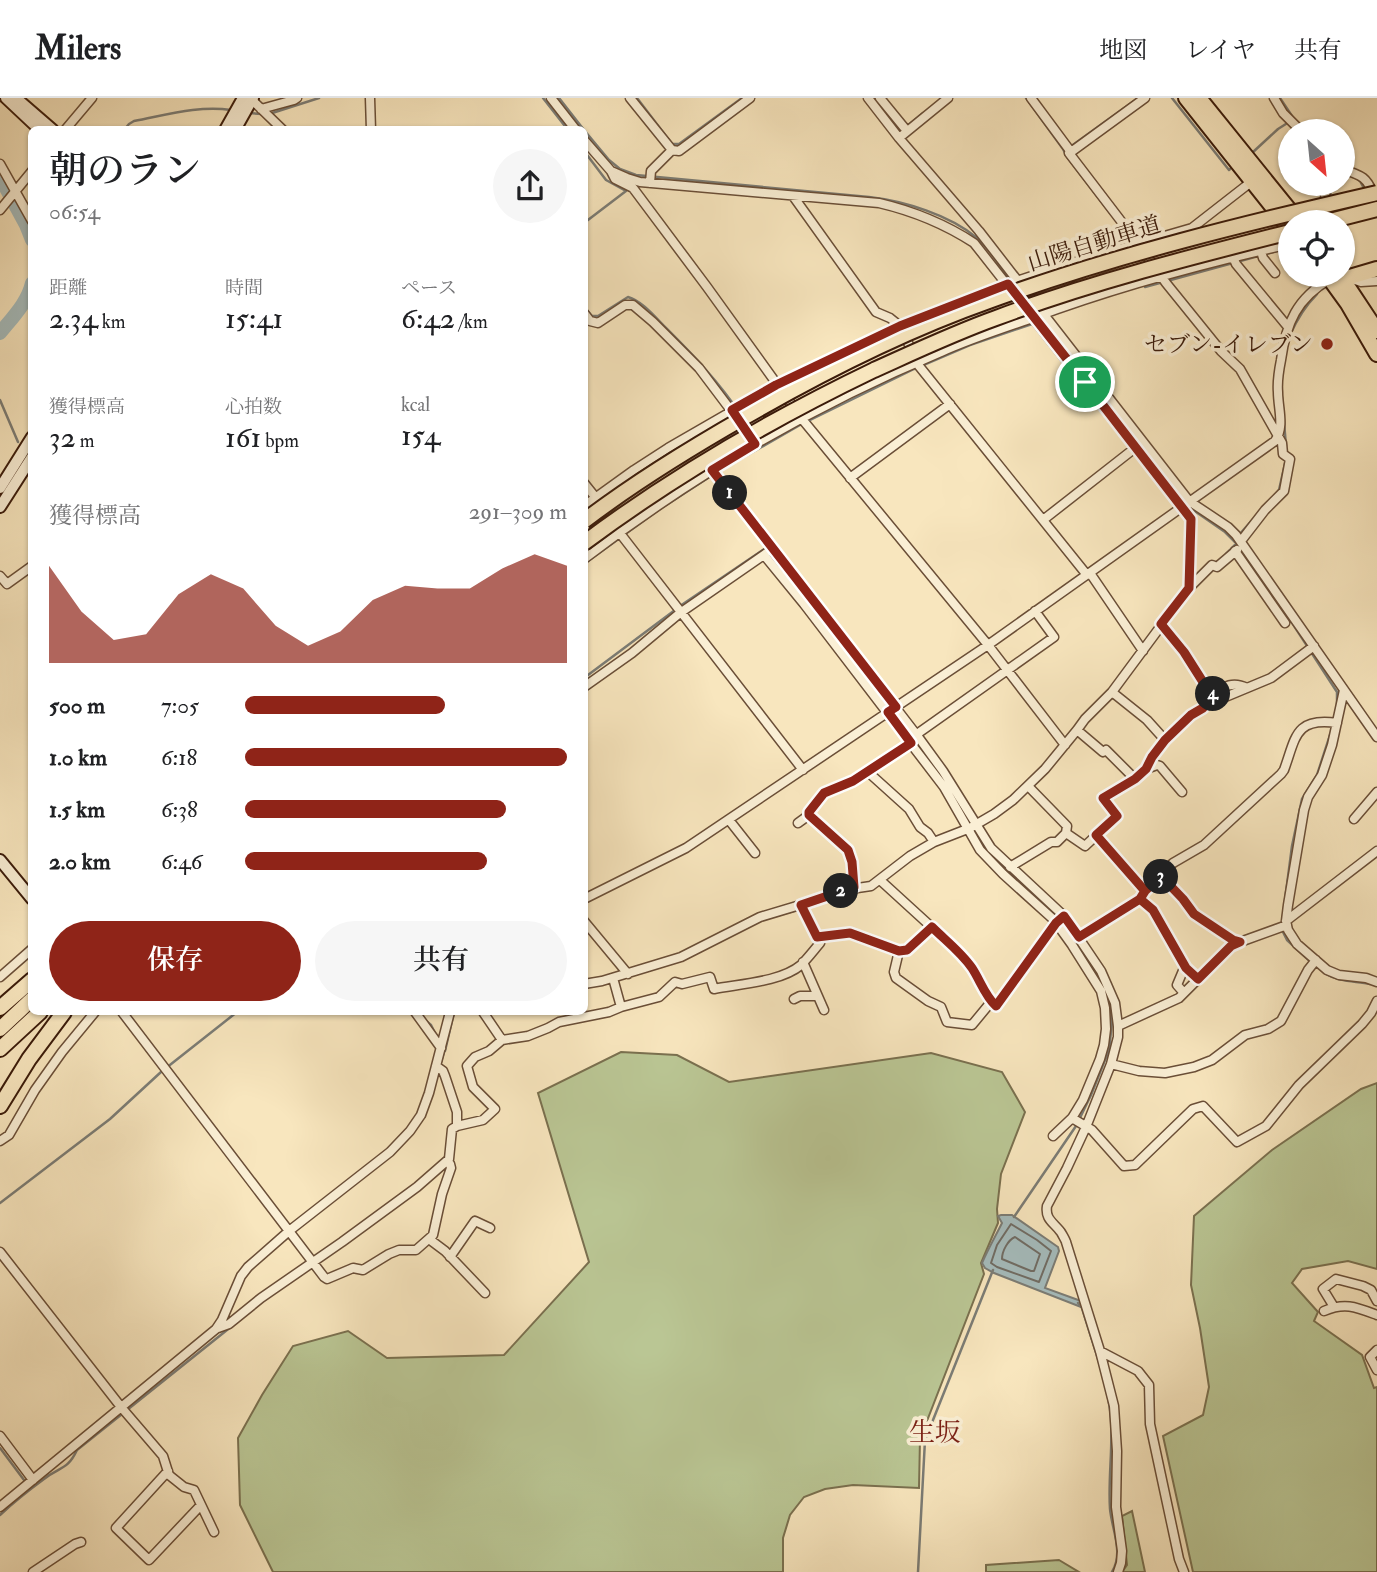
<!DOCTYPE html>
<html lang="ja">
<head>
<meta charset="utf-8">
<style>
	:root { --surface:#fff; --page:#f6f6f6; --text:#202124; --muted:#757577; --line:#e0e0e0; --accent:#8f2418 }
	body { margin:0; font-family:"IM FELL Double Pica","Noto Serif JP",serif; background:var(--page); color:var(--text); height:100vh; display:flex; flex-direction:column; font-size:26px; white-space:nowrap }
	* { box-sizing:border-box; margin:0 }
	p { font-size:23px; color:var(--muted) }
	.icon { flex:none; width:38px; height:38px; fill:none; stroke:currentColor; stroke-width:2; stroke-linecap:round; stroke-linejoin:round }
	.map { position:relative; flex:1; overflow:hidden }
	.drawer { position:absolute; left:28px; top:28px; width:560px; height:889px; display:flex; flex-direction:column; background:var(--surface); border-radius:10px; box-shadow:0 2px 5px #0004 }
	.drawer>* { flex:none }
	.needle { width:46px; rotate:153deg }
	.tools { position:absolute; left:1278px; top:21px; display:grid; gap:14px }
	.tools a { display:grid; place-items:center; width:77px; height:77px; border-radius:50%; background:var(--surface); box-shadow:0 2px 5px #0004; font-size:35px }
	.pin { position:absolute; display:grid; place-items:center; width:60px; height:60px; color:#fff; margin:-30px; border:4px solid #fff; border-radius:50%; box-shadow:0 2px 7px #0007 }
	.km { position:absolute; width:35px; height:35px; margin:-18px; border-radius:50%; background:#222; color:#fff; font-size:19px; line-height:35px; text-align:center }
	.round { display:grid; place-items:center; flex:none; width:74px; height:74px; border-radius:37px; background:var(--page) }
	.headline { display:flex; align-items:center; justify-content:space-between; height:119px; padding:0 21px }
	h1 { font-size:38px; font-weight:600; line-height:52px }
	.metrics { display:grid; grid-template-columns:repeat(3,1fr); gap:10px; height:119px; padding:7px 21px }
	.metrics div { display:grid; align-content:center }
	.metrics b { font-size:30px; font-weight:600 }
	.metrics small { font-size:19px; font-weight:400 }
	.metrics p { font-size:19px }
	.chart { height:196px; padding:14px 21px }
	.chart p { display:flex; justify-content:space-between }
	.chart svg { width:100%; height:126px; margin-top:7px; fill:var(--accent); opacity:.7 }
	.button { display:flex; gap:14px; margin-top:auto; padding:14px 21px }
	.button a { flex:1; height:80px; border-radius:42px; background:var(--accent); color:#fff; font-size:28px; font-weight:600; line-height:80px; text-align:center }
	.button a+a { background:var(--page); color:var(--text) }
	ul { padding:0 21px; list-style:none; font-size:23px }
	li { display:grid; grid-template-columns:112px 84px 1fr; align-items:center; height:52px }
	li i { height:18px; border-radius:9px; background:var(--accent) }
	header { display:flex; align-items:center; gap:42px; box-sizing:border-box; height:98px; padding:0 35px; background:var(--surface); border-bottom:2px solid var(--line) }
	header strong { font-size:33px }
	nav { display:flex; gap:38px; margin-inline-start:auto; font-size:24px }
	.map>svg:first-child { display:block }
	.green { fill:#bac694; stroke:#7a704f; stroke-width:2 }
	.water { fill:#a5bcbd; stroke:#7b7c75; stroke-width:2 }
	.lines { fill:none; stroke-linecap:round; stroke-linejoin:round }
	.shore { stroke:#706c64; stroke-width:2 }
	.stream { stroke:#7b7c75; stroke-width:2.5 }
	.river { stroke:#a5bcbd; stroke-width:14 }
	.street-casing { stroke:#6a4e37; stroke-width:11 }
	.secondary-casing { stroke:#3b1b0a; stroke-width:14 }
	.highway-casing { stroke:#3b1b0a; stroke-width:18 }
	.street { stroke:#faefd5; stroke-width:8 }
	.secondary { stroke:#faefd5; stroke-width:10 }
	.highway { stroke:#f8e6be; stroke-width:14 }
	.highway-bridge-casing { stroke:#3b1b0a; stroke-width:18; stroke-linecap:butt }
	.highway-bridge { stroke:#f8e6be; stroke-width:14 }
	.route-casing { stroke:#fff; stroke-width:14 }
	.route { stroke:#8f2418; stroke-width:9 }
	.poi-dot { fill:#8f2418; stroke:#faefd5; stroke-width:2.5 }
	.labels { text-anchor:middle; stroke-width:7; stroke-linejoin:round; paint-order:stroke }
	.street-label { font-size:23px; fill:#3b1b0a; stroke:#faefd5 }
	.poi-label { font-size:23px; fill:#3b1b0a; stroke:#faefd5; text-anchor:end }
	.quarter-label { font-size:26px; fill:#7a1f14; stroke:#faefd5 }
</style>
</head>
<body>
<header>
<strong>Milers</strong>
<nav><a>地図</a><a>レイヤ</a><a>共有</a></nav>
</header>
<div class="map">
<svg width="1377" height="1474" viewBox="0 0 1377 1474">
	<rect width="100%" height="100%" fill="#f8e6be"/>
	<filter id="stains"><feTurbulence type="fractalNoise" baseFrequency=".00286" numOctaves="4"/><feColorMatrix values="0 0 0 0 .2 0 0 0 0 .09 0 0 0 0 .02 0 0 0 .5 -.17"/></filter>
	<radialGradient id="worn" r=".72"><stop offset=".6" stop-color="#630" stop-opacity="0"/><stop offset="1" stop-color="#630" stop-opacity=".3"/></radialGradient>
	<!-- green -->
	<path class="green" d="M 621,954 L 677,957 L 729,984 L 931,955 L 1002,974 L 1025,1014 L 1001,1076 L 997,1111 L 998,1125 L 981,1165 L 984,1176 L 920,1341 L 919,1390 L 853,1387 L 825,1391 L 804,1399 L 790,1417 L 783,1440 L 783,1474 L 273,1474 L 240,1407 L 238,1340 L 262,1297 L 293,1248 L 348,1233 L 387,1260 L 504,1257 L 589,1164 L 538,995 Z
		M 1377,985 L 1377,1171 L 1348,1163 L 1302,1171 L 1292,1185 L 1318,1214 L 1314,1223 L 1362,1257 L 1374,1290 L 1377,1289 L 1377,1474 L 1193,1474 L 1163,1338 L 1203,1317 L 1209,1289 L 1200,1230 L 1191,1187 L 1194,1118 L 1272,1052 L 1361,991 Z
		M 1132,1413 L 1145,1474 L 1122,1474 L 1127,1467 L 1122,1418 Z
		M 1059,1462 L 1079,1474 L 986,1474 L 986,1467 Z"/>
	<!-- water -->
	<path class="water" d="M 1001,1117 L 1012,1117 L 1058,1149 L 1059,1153 L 1045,1190 L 1081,1203 L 1081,1209 L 994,1175 L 985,1170 L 982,1165 C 988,1151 995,1139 1002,1125 L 998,1118 Z"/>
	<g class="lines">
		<!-- shore -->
		<path class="shore" d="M 1011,1126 L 1037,1142 L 1051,1153 L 1039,1184 L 997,1169 L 991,1165 L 997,1147 Z
			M 1015,1139 L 1040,1156 L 1034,1173 L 1031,1173 L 1002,1161 C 1002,1153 1008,1142 1015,1139 Z"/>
		<!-- stream -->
		<path class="stream" d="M 543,0 L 568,32
			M 559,0 L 584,32
			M 637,0 L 672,46 L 679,46 L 742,0
			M 875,0 L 900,31 L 906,29 L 923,15
			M 1026,0 L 1063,51 L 1067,59 L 1110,115
			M 1172,0 L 1229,72 L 1230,71
			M 1280,0 L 1294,21 L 1307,33
			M 248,15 L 262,16
			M 269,16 L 319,0
			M 124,32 L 129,26 L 134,23 C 166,17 199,7 231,12
			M 584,32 L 609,62 L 620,71 L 636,77 L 869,99 C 904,103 950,117 977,140 C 989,150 999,167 1008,179
			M 1070,49 L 1138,0
			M 584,53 L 606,82 L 626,93 L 584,125
			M 1252,55 L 1278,31 L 1289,24
			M 1353,78 L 1360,83 L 1366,94
			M 1330,98 L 1332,86
			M 1145,189 L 1288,150
			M 584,209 L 592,218 L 598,218 L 628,199 C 642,203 655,219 666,230 C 693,257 719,284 741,317
			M 1041,221 L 1160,375
			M 1290,237 C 1297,221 1305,208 1317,196
			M 1282,299 L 1286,348
			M 0,302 L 18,344
			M 31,379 L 32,381
			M 1274,398 L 1279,392 L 1286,361
			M 1186,407 L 1225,434 L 1239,448
			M 1239,437 L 1253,421
			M 1226,456 L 1236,446
			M 584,466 L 657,413 L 711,378 L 800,327 L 914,271 L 970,247 L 1035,225
			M 680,508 L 766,450 L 889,609
			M 1287,517 L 1337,594 L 1337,611
			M 584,580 L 675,512
			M 893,614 L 944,682
			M 972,730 L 988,754 L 1063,825 L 1075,841 L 1105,891
			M 790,814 L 814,807
			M 1282,825 L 1292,748 L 1302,701 L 1317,677 L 1330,637
			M 1282,832 L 1287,842 L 1313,866
			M 1326,876 C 1339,884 1356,883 1370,886
			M 425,922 L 431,927 L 435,935
			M 445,953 L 454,914
			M 441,964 L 444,954
			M 0,1105 L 110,1021 L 161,974 L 237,914
			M 1014,1119 L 1076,1028 L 1091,997 L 1109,952 L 1112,924 L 1108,897
			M 1078,1205 L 1082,1210 C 1092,1244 1108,1285 1111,1320 C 1113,1350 1108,1381 1110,1411 C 1112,1432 1124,1455 1112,1474
			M 0,1350 L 27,1386
			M 0,1417 C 14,1404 29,1392 44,1381 C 60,1368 67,1373 77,1352 L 232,1228
			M 918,1474 L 925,1342 L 993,1172"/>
		<!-- river -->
		<path class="river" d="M 0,79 L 26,127 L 32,142
			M 0,235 C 12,220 28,204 32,185"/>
		<!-- street casing -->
		<g class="street-casing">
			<path id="street" d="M 250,0 L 283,32
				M 370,0 L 371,32
				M 551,0 L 576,32
				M 630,0 L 672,52 L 679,53 L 750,0
				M 868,0 L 899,40 L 979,133 L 1189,403 L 1228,429 L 1236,437 L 1377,639
				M 880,0 L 907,33
				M 1031,0 L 1071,54 L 1069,55 L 1137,144 L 1166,185 L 1221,253 L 1240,271 L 1282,345 L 1283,356 L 1290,361 L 1284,393 L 1265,412 L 1241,443
				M 1274,0 L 1283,15 L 1301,33
				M 261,11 L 294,2 L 297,0
				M 65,32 L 92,0
				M 899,40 L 948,0
				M 584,42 L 611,73 L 615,81 L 633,90 L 707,189 L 802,321 L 988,547 L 1065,647
				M 1071,54 L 1145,0
				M 0,66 L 32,123
				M 1342,71 C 1361,77 1368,79 1374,99
				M 650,85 L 651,73 L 672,52
				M 1327,86 L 1325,97 L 1332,109
				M 793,98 L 876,214 L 890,220 L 900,228 L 919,268 L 1087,477
				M 0,112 L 32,73
				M 1342,129 L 1346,144 L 1343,153
				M 1261,153 L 1263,160 L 1275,175
				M 1233,159 L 1236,166 L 1288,229
				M 1349,180 L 1361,184 L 1377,183
				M 584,215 L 590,223 L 598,225 L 625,207 L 633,207 L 653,224 L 699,270 L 751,339
				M 712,371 L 919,640 L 943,673 L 991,750 L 1064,818 L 1101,873 L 1115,905 L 1118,928 L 1118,939 L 1111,966 L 1086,1029 L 1067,1070 L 1047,1108 C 1045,1121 1053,1124 1060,1133 C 1061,1134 1066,1143 1066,1144 L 1100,1253 L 1114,1308 L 1117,1353 L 1116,1409 L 1122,1453 L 1121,1465 L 1118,1474
				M 850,380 L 950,306
				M 584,385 L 596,400
				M 584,408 L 634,372 L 668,350 L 777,287 L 900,228 L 1008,186 L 1068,166 L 1192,130 L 1251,84
				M 1043,422 L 1135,350
				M 619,434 L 803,672
				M 1235,453 L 1285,525
				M 764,457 L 804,506 L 944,689 L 980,752 L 1003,776 L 1054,822 L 1072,847 L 1101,893 L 1105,910 L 1106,931 L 1104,947 L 1100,961 L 1083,1002 L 1072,1020 L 1053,1038
				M 584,461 C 694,377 814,307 941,254 C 970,241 1000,231 1030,221 C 1115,189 1201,166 1290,146
				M 1090,475 L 1143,553
				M 0,478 L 7,486 L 32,468
				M 1189,490 L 1212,467 L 1217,469 L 1237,452
				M 1161,526 L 1184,554 L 1203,584 L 1213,596 C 1225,588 1233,583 1247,590
				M 584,589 L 632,555 L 680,515 L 768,454
				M 1344,592 L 1332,647 L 1322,677 L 1308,699 L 1304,712 L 1288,807 L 1286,823 L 1288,832 L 1297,846 L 1327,872 L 1339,877 L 1366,880 L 1377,884
				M 1077,632 L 1103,654 L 1106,652 L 1135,681
				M 917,636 L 1054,539 L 1035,513
				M 1165,642 L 1191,617 L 1211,605 L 1271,580 L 1314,548
				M 1146,671 L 1157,667 L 1160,668 L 1182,694
				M 868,674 L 909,711 L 920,729 L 928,735 L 934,744
				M 1028,688 L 1067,728 L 1066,735
				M 809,717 L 809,714 L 824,696 L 853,683 L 913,644
				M 1354,721 L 1377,694
				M 729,722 L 755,755
				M 798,725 L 809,717 L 848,752 L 852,764 L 854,789
				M 1096,738 L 1145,793
				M 1010,769 L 1051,744 L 1057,744 L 1066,735 L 1085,748 L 1117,718 L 1103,700 L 1135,681 L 1146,671 L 1151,659 L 1165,642 L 1147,622 L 1112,594
				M 1161,778 L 1183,801 L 1194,816 L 1233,842 L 1240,844
				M 880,782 L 960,855 L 971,869 L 991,904 L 996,908 L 1059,822
				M 584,801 L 686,750 L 988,547 L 1275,343 C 1285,328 1278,311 1278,294 C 1277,283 1279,272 1281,262 C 1286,225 1297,200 1330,181
				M 1140,801 L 1153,812 L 1186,870 L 1198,881
				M 584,823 L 628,876
				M 1286,823 L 1377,753
				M 817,839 L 850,835 L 899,853 L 907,852 L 932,829
				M 1079,839 L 1140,801 L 1145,793 L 1173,765 L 1204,747 L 1281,676 L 1284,672 C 1296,639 1295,619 1337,625
				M 899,853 L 894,874 L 896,880 L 928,903 L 941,909 L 947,924 L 972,927 L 991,904
				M 803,864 L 824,912
				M 0,879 L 32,851
				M 613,880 L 621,909
				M 584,886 L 602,883 L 681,859 L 760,819 L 820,801 L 844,792 L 871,788 L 910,758 L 934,744 L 970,730 L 994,716 L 1013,702 L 1045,671 L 1077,632 L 1085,621 L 1112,594 L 1189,490 L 1191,421 L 974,145 C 945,126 913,113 879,105 L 640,84 L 627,80 L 611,73
				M 1184,895 L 1177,887 L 1185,868
				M 794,901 L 800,898 L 816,898
				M 122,914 L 324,1179 L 327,1181 L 353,1170 L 363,1172 L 389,1156 L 399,1152 L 416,1152 L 433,1137 L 442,1096 L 451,1070 L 450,1066 L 447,1063
				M 415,914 L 441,950
				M 483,914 L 502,942
				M 1118,928 L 1179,900 L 1231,848 L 1240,844 L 1287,827
				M 1111,966 L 1139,973 L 1165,975 L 1194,969 L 1212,962 L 1245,937 L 1268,931 L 1281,923 L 1308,872 L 1316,862
				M 1072,1020 L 1092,1032 L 1124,1068 L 1135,1067 L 1193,1011 L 1203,1008 L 1237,1044 L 1266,1028 L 1299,987 L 1362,926 L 1371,915 L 1377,903
				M 457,1028 L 483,1022 L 495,1011 L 473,989 L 467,968 L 475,959 L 489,953 L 502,942 L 528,938 L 548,930 L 559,924 L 609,914 L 621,909 L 659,899 L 675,884 L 682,886 L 710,879 L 714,891 C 739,886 781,884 801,867 C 808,860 814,852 820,845 L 801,807
				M 0,1043 L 9,1037 L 35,992 L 62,954 L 95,914
				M 429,1141 L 445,1153 L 485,1195
				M 0,1154 L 121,1309 L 163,1358 L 169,1377 L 184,1389 L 194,1392 L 214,1434
				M 450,1159 L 475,1123 L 490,1130
				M 1334,1209 L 1323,1191 L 1336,1181 L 1363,1188 L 1371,1192 L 1377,1203
				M 1324,1213 C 1345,1204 1356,1209 1377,1217
				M 218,1230 L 229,1226 L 261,1200 L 342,1144 L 417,1089 L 449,1061 L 452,1031 L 457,1028 L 457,1014 L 445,978 L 443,973 L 436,968
				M 1377,1252 L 1370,1259 L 1377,1272
				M 1100,1253 L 1138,1273 L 1149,1287 L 1150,1326 L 1179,1461 L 1184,1474
				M 0,1338 L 33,1382
				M 168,1373 L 116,1430 L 149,1462 L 201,1407
				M 0,1409 L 216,1231 L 222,1222 L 241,1178 L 248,1169 L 289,1133 L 390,1054 L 410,1033 L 421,1017 L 429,995 L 450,914
				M 33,1474 L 75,1446 L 81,1444"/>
		</g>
		<!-- secondary casing -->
		<g class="secondary-casing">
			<path id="secondary" d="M 6,0 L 40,32
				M 16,0 L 53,32
				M 225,32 L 243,0
				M 235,32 L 253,0
				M 0,390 L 32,339
				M 0,409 L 32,359
				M 0,762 L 32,801"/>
		</g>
		<!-- highway casing -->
		<g class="highway-casing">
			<path id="highway" d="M 1186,0 L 1290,131
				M 1199,0 L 1299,124
				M 1327,177 L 1348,206 L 1377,256
				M 1340,177 L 1377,233
				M 1335,181 L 1343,181 L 1377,171
				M 0,910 L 32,882
				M 0,931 L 32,901
				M 0,951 L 40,914
				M 0,1008 L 29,961 L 64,914"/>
		</g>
		<!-- street -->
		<use href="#street" class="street"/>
		<!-- secondary -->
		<use href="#secondary" class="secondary"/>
		<!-- highway -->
		<use href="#highway" class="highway"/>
		<!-- highway-bridge casing -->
		<g class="highway-bridge-casing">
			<path id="highway-bridge" d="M 1326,124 L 1377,111
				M 584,423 C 635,384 689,351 745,319 C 823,274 904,233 989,203 C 1115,157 1246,125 1377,95
				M 584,445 C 675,377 772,321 874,272 C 914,254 954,235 996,220 C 1092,184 1191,159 1290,134"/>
		</g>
		<!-- highway-bridge -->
		<use href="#highway-bridge" class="highway-bridge"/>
	</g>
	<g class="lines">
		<!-- route casing -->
		<g class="route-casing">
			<path id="route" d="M 1085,284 L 1008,186 L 900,228 L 776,287 L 732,312 L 755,346 L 712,372 L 896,609 L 888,614 L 911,645 L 853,683 L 824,695 L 809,714 L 809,717 L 848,752 L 852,764 L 854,789 L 801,807 L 817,839 L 850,835 L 899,853 L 907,852 L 932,829 C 945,842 961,854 972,870 C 980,882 985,898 996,908 L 1056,825 L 1064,818 L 1079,839 L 1140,801 L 1145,793 L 1161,778 L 1183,801 L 1194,816 L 1233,842 L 1240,844 L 1231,848 L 1198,881 L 1186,870 L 1153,812 L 1140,801 L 1145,793 L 1096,737 L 1117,718 L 1103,700 L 1135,681 L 1146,671 L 1152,659 L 1165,642 L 1191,617 L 1203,610 L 1207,600 L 1213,596 L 1203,584 L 1184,554 L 1161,526 L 1189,490 L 1191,421 L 1085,284"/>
		</g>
		<!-- route -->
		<use href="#route" class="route"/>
	</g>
	<!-- markers -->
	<circle class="poi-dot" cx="1327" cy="246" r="7"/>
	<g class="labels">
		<!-- street labels -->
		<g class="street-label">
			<text transform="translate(1094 145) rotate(-17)" y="8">山陽自動車道</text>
		</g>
		<!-- poi labels -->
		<g class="poi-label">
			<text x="1313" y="254">セブン-イレブン</text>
		</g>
		<!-- quarter labels -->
		<g class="quarter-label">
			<text x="935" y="1343">生坂</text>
		</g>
	</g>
	<rect width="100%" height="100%" filter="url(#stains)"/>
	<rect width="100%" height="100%" fill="url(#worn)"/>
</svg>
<div class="tools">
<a><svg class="needle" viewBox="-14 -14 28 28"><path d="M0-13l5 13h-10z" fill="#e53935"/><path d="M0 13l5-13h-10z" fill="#757577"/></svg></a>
<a><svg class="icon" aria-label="locate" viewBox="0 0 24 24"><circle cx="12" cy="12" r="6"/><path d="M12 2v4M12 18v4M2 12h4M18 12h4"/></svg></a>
</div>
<div class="pin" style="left:1085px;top:284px;background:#1e9e55"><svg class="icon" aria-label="arrive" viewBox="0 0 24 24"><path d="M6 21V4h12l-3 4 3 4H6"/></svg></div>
<b class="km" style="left:730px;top:395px">1</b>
<b class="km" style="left:841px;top:793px">2</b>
<b class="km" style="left:1161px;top:779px">3</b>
<b class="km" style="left:1213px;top:596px">4</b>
<section class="drawer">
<div class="headline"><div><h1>朝のラン</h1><p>06:54</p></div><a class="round"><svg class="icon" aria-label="share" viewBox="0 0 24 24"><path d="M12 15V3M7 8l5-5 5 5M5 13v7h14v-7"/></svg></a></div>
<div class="metrics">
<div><p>距離</p><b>2.34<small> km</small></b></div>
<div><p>時間</p><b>15:41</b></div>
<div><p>ペース</p><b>6:42<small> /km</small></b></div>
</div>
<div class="metrics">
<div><p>獲得標高</p><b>32<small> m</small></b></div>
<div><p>心拍数</p><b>161<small> bpm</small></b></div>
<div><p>kcal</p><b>154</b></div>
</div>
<div class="chart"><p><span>獲得標高</span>291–309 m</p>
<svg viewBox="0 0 160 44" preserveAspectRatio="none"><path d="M0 44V10L10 26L20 36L30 34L40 20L50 13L60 18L70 31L80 38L90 33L100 22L110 17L120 18L130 18L140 11L150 6L160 10V44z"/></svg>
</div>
<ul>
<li><b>500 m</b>7:05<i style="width:62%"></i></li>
<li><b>1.0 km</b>6:18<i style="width:100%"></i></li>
<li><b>1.5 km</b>6:38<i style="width:81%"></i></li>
<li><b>2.0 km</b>6:46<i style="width:75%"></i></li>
</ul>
<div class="button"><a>保存</a><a>共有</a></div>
</section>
</div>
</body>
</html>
